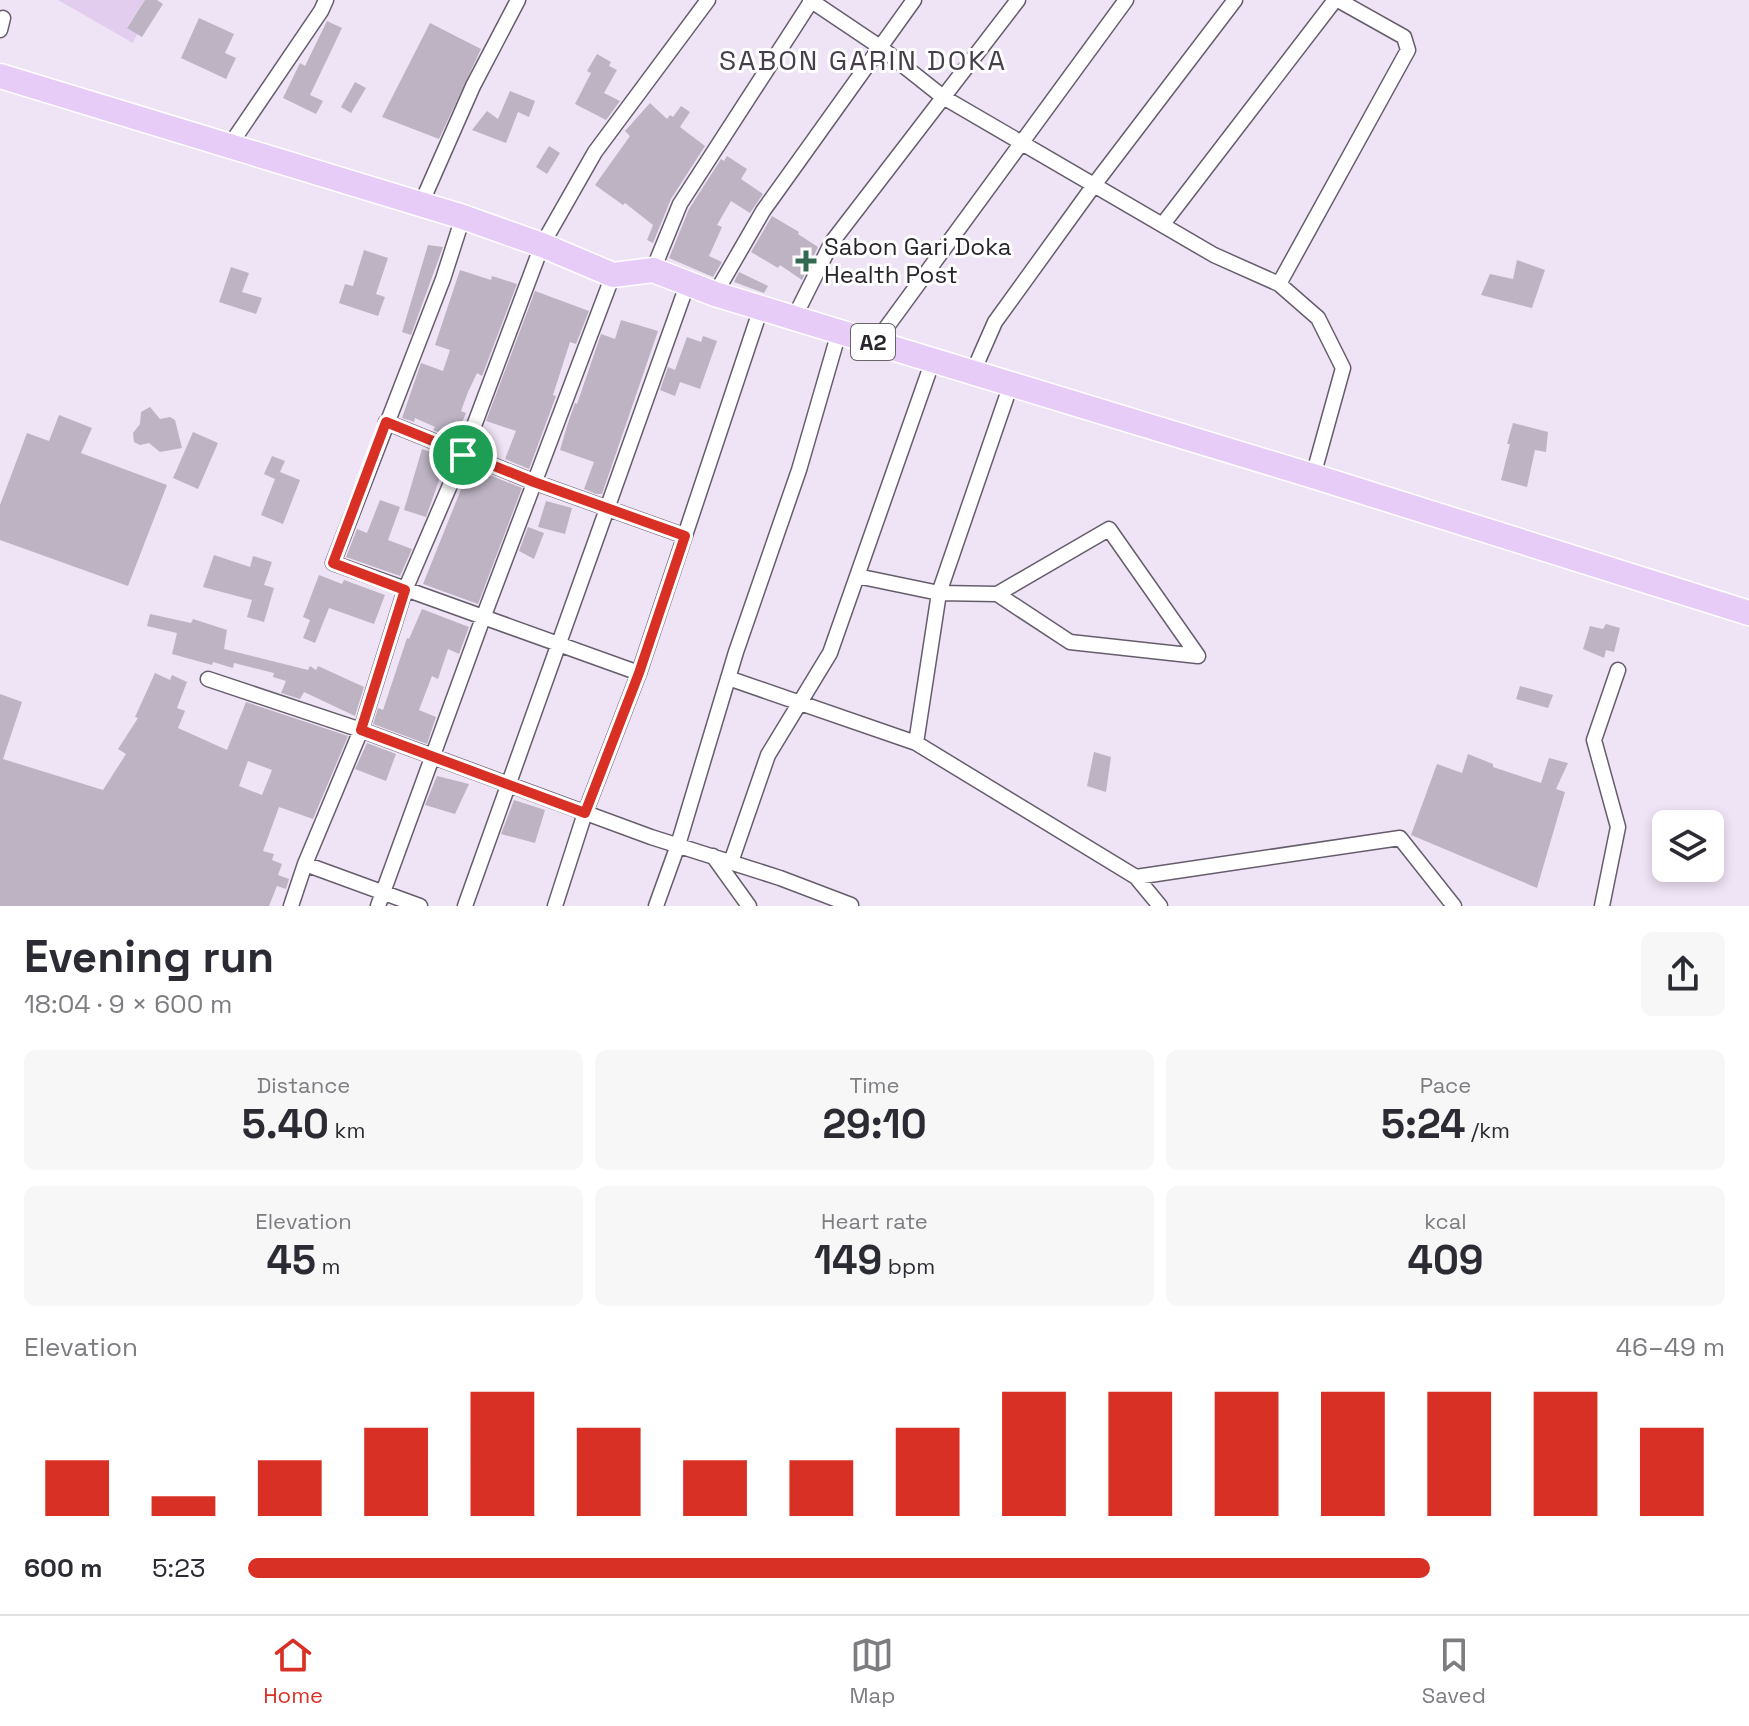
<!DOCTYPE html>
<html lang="en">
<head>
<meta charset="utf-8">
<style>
	:root { --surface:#fff; --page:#f7f7f7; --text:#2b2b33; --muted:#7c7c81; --line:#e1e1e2; --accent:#d93025 }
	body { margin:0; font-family:"Space Grotesk",sans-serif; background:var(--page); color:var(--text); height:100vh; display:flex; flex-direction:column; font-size:30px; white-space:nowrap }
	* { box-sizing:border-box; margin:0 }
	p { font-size:26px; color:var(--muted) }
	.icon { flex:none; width:44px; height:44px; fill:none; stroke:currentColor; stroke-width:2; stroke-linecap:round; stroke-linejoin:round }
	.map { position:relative; height:906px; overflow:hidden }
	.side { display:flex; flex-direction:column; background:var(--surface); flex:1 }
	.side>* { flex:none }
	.tools { position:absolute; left:1652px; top:810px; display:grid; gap:16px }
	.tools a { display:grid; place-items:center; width:72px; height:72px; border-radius:12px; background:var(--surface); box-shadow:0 4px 12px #0003; font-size:40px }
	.pin { position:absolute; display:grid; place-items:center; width:68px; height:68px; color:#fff; margin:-34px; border:4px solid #fff; border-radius:50%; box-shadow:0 2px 8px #0007 }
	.round { display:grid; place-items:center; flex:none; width:84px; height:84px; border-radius:12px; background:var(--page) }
	.headline { display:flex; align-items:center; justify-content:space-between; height:136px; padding:0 24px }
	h1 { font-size:44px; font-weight:700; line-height:60px }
	.stats { display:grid; grid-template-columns:repeat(3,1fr); gap:12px; height:136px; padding:8px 24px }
	.stats div { display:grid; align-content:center; border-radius:12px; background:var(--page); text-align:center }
	.stats b { font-size:40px; font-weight:700 }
	.stats small { font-size:22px; font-weight:400 }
	.stats p { font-size:22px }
	.chart { height:224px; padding:16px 24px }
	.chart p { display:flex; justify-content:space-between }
	.chart svg { width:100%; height:144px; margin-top:8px; stroke:var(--accent); stroke-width:6 }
	ul { padding:0 24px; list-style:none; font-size:26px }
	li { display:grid; grid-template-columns:128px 96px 1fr; align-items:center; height:60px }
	li i { height:20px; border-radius:10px; background:var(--accent) }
	.dock { display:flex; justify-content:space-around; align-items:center; height:112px; border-top:2px solid var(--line); background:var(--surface); font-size:22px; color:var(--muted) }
	.dock a { display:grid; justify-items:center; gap:4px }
	.dock .on { color:var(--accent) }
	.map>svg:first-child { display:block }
	.green { fill:#e2cdef }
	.building { fill:#bdb3c3; fill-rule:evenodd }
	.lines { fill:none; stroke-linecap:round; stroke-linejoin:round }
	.minor-casing { stroke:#665d6c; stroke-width:17 }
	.trunk-casing { stroke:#fff; stroke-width:27 }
	.minor { stroke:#fff; stroke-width:14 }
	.trunk { stroke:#e8ccf8; stroke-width:24 }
	.route-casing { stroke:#fff; stroke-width:16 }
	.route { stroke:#d93025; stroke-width:10 }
	.poi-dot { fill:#326950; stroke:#fff; stroke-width:3 }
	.labels { text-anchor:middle; stroke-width:6; stroke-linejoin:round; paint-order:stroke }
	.shield { fill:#fff; stroke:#68666a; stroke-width:2 }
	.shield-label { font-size:22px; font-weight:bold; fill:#27242a }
	.poi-label { font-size:24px; fill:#27242a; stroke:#fff; text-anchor:start }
	.quarter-label { font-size:28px; letter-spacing:2px; fill:#473e4c; stroke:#fff }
</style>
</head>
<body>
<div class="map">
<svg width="1749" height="906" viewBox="0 0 1749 906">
	<rect width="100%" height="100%" fill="#efe4f6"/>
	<!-- green -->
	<path class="green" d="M 58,0 L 145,0 L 127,27 L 137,34 L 133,43 Z"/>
	<!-- building -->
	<path class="building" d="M 145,0 L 157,0 L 163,4 L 142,37 L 127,28 Z
		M 199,18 L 234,34 L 225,53 L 236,58 L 226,79 L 181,58 Z
		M 327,21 L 342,28 L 310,95 L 323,101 L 316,114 L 283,98 L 300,63 L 305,66 Z
		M 430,23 L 481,49 L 439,139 L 382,117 Z
		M 597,54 L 611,62 L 609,66 L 617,70 L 604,93 L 620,101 L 606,120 L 575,104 L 591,73 L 587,71 Z
		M 355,82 L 366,88 L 351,113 L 341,107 Z
		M 510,91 L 535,101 L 529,117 L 518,112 L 506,143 L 472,130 L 487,111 L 498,119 Z
		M 650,103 L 667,119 L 670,115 L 673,117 L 681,106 L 690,112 L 680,127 L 705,146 L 671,199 L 653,243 L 647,240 L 653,225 L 625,203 L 623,205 L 595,185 L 630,136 L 625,131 Z
		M 549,146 L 560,153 L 547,174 L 536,167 Z
		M 727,156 L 747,169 L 741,179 L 763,194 L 750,213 L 731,201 L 717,225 L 722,227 L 709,256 L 722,262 L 713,277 L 669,258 L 689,209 L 721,159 L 724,161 Z
		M 772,216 L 799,232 L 798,234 L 818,247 L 802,280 L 780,265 L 778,268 L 751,252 Z
		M 428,245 L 443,247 L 411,335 L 402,332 Z
		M 364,250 L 388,258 L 376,294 L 385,297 L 378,316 L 339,303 L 345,284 L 353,286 Z
		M 1517,260 L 1545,270 L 1532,308 L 1481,295 L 1490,274 L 1513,279 Z
		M 231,267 L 249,273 L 242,292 L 262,298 L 256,314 L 219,302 Z
		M 460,270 L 491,280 L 492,276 L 517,284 L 482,376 L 477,373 L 468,392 L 461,411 L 466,413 L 455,439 L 433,430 L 435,427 L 415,418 L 414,422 L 402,418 L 421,363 L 443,371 L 450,350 L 435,345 Z
		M 739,272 L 768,286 L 764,293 L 734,282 Z
		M 535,291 L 589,311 L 576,344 L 570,342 L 553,395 L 556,396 L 529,469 L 505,459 L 516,431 L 486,421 Z
		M 621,320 L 658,331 L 602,494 L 596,494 L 584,489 L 594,462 L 560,450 L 567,426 L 575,403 L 577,404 L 601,334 L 615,339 Z
		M 703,336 L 717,341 L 700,389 L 680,382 L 675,396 L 660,390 L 668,367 L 675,370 L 687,337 L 701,342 Z
		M 150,407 L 160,419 L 170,417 L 175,420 L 182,448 L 160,452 L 149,443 L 140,445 L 134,442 L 133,433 L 140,424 L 141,412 Z
		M 59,415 L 92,428 L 81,453 L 167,485 L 128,586 L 0,540 L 0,505 L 27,433 L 49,441 Z
		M 1513,423 L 1548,432 L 1546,452 L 1535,450 L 1527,487 L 1501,480 L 1510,444 L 1507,444 Z
		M 193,432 L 218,443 L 198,489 L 173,478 Z
		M 422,449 L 447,458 L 426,517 L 404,510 Z
		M 272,456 L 285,461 L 280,472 L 300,480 L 283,524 L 261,515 L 275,479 L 264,474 Z
		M 470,467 L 522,488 L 478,604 L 423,584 Z
		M 380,500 L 400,507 L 388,540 L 412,549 L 400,576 L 346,557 L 357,529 L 367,533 Z
		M 546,501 L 572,508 L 565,534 L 538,527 Z
		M 528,527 L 544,533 L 534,559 L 519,551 Z
		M 214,555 L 250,567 L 253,556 L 272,562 L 264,585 L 274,588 L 264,622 L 247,617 L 252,600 L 203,587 Z
		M 319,575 L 342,584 L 344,580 L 385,595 L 374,624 L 329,608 L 315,643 L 303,638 L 310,620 L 303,617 Z
		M 422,609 L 469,627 L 459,654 L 448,649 L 438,679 L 432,676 L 419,710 L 436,717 L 427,744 L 373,724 L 378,708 L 383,710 L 407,638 L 409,639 Z
		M 150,614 L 191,623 L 193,619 L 227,630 L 224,649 L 308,670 L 310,666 L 316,670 L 318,666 L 364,687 L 355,716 L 304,692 L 300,699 L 281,693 L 286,681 L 273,677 L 274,673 L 234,663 L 233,668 L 213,662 L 212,665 L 172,654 L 177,633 L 147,626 Z
		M 1606,624 L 1620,628 L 1614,652 L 1606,650 L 1604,658 L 1583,649 L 1590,626 L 1603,629 Z
		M 155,673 L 170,680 L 172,675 L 187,682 L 177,708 L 185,711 L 178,728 L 227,750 L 246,702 L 348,736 L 313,819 L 279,807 L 263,851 L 274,854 L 272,860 L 282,864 L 278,875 L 289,879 L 286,889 L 277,886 L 269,906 L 0,906 L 0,694 L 22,702 L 3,759 L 103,790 L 126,754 L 118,749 L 138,718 L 135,717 ZM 248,761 L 272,770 L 262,795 L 239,786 Z
		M 1520,686 L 1553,695 L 1548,708 L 1516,699 Z
		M 367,743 L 396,754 L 386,781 L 355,769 Z
		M 1094,752 L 1111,757 L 1106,792 L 1087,786 Z
		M 1468,754 L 1493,764 L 1493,767 L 1541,783 L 1549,758 L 1568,763 L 1556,789 L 1565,792 L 1537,888 L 1411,835 L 1437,764 L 1462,773 Z
		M 437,776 L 469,784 L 455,814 L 425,805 Z
		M 514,800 L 545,810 L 535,843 L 501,834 Z"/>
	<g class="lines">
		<!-- minor casing -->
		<g class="minor-casing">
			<path id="minor" d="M 810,0 L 880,47 L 943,97 L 1214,255 L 1279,284 L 1318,318 L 1343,368 L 1313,476
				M 0,30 L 3,18
				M 230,145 L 321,11 L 326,0
				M 421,204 L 473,86 L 518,0
				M 463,217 L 443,279 L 333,563 L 639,673
				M 1163,224 L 1335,0
				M 653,270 L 680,204 L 812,0
				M 1279,284 L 1408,50 L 1404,37 L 1338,0
				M 715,294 L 763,211 L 914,0
				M 794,318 L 832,242 L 1018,0
				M 875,343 L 1126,0
				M 973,372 L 995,322 L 1097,181 L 1235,0
				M 386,422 L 534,482 L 685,536
				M 857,576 L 939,593 L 997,594 L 1109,529 L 1198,656 L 1070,642 L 997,594
				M 728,678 L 916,743 L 1136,877
				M 208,679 L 361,730 L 651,837 L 780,878 L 851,905
				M 916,743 L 939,593 L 1011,384
				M 713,856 L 749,906
				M 731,862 L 768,755 L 830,653 L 933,360
				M 305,864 L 420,906
				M 291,906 L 305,864 L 361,730 L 405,590 L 463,455 L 542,245 L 595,152 L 708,0
				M 378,906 L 483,618 L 613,275
				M 465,906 L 687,285
				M 555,906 L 585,813 L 639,673 L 761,308
				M 656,906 L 678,845 L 736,652 L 799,470 L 839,332
				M 1160,906 L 1136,877 L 1400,838 L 1454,906
				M 1602,906 L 1618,827 L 1594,740 L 1618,670"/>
		</g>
		<!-- trunk casing -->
		<g class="trunk-casing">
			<path id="trunk" d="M 0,76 L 463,217 L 542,245 L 613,275 L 653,270 L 715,294 L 1313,476 L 1749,613"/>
		</g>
		<!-- minor -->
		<use href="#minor" class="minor"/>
		<!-- trunk -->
		<use href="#trunk" class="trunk"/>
	</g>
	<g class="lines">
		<!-- route casing -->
		<g class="route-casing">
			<path id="route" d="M 386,422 L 534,482 L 685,536 L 639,673 L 585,813 L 361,730 L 405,590 L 333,563 Z"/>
		</g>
		<!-- route -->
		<use href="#route" class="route"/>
	</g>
	<!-- markers -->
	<path class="poi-dot" d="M802 249h8v8h8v8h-8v8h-8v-8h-8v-8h8z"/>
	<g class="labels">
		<!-- shield labels -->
		<rect class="shield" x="851" y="324" width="44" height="36" rx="6"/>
		<g class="shield-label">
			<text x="873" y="350">A2</text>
		</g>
		<!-- poi labels -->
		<g class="poi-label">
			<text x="824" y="255">Sabon Gari Doka<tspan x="824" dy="28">Health Post</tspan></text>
		</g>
		<!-- quarter labels -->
		<g class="quarter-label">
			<text x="863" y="70">SABON GARIN DOKA</text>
		</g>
	</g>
</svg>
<div class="tools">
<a><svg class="icon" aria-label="layers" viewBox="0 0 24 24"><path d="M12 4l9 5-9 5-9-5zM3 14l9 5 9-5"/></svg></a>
</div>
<div class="pin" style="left:463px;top:455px;background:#1e9e55"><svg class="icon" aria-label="arrive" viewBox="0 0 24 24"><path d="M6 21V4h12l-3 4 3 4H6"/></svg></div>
</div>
<section class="side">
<div class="headline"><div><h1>Evening run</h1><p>18:04 · 9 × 600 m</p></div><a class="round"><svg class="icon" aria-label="share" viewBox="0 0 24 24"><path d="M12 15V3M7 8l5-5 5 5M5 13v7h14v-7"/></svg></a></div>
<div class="stats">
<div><p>Distance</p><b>5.40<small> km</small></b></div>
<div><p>Time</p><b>29:10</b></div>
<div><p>Pace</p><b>5:24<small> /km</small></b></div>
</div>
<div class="stats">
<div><p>Elevation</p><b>45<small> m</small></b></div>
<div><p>Heart rate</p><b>149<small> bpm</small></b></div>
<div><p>kcal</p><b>409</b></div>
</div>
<div class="chart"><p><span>Elevation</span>46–49 m</p>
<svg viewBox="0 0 160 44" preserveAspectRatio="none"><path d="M5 44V27M15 44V38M25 44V27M35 44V17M45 44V6M55 44V17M65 44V27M75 44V27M85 44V17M95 44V6M105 44V6M115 44V6M125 44V6M135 44V6M145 44V6M155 44V17"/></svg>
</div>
<ul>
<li><b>600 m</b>5:23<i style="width:80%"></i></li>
</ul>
</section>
<nav class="dock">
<a class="on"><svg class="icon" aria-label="home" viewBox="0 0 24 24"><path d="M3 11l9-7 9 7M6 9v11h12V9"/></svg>Home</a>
<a><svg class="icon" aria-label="map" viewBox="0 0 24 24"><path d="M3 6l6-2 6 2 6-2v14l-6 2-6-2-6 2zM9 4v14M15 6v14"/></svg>Map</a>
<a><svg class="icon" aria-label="saved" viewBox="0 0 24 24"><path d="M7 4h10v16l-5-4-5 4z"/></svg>Saved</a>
</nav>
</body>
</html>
